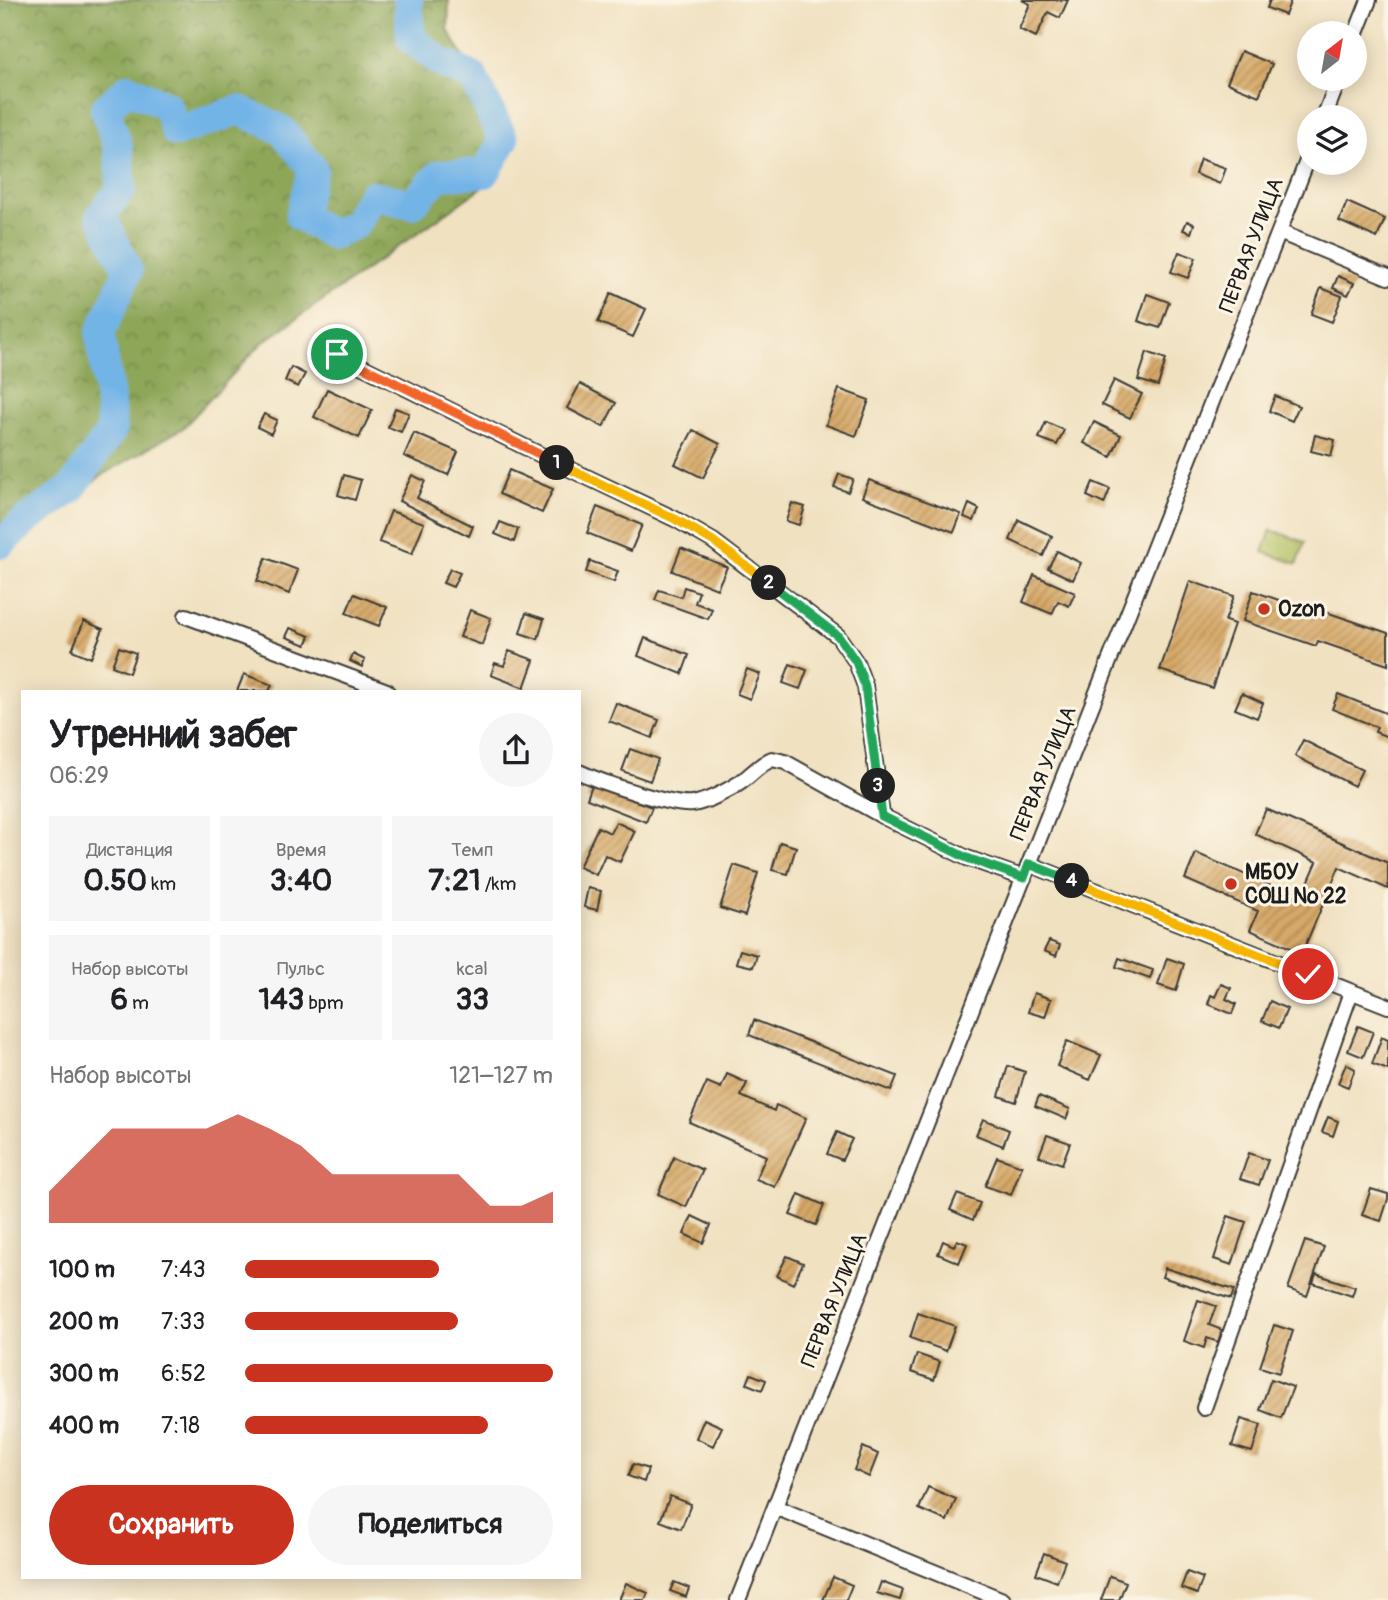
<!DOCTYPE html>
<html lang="ru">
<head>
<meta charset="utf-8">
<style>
	:root { --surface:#fff; --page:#f6f6f6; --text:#202124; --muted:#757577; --accent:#c8321e }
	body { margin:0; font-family:Pangolin,sans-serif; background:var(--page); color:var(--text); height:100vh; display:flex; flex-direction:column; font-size:26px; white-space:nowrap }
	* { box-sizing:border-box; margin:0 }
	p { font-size:23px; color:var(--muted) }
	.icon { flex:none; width:38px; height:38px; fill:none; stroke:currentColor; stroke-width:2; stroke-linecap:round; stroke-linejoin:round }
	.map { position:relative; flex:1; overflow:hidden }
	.drawer { position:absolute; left:21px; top:690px; width:560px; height:889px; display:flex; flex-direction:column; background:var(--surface); border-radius:0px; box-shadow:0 4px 18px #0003 }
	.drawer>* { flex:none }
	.needle { width:46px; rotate:31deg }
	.buttons { position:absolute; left:1297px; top:21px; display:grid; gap:14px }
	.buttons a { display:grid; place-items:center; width:70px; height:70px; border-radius:50%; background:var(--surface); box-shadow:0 4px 18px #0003; font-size:35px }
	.pin { position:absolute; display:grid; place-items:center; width:60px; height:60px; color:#fff; margin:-30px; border:4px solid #fff; border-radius:50%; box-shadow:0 2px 7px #0007 }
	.km { position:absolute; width:35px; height:35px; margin:-18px; border-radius:50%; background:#222; color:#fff; font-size:19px; line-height:35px; text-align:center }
	.round { display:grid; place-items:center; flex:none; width:74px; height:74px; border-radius:37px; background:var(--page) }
	.summary { display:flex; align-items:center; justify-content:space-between; height:119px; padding:0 28px }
	h1 { font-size:38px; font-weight:800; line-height:52px }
	.metrics { display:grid; grid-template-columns:repeat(3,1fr); gap:10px; height:119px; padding:7px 28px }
	.metrics div { display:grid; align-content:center; border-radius:0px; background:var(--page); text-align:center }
	.metrics b { font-size:30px; font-weight:800 }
	.metrics small { font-size:19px; font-weight:400 }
	.metrics p { font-size:19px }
	.chart { height:196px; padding:14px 28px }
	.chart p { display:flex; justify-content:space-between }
	.chart svg { width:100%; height:126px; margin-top:7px; fill:var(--accent); opacity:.7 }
	.button { display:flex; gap:14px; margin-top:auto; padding:14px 28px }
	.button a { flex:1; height:80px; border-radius:42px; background:var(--accent); color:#fff; font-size:28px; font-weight:800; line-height:80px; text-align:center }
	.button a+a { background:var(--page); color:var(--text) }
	ul { padding:0 28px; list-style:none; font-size:23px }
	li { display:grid; grid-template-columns:112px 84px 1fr; align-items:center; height:52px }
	li i { height:18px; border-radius:9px; background:var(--accent) }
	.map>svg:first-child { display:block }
	.forest { fill:url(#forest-crowns); stroke:#54613a; stroke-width:2 }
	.park { fill:url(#park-crowns); stroke:#676e3f; stroke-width:2 }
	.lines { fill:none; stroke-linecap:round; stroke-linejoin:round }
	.river { stroke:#73b4e7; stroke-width:30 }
	.building { fill:url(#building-hatch) }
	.street-casing { stroke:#3c3a35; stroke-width:18 }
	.street { stroke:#fff; stroke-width:14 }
	.split-1-casing { stroke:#fff; stroke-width:14 }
	.split-2-casing { stroke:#fff; stroke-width:14 }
	.split-3-casing { stroke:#fff; stroke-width:14 }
	.split-4-casing { stroke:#fff; stroke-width:14 }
	.split-5-casing { stroke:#fff; stroke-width:14 }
	.split-1 { stroke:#f0652b; stroke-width:9 }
	.split-2 { stroke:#f5b400; stroke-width:9 }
	.split-3 { stroke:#22a559; stroke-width:9 }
	.split-4 { stroke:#22a559; stroke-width:9 }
	.split-5 { stroke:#f5b400; stroke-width:9 }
	.poi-dot { fill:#c8321e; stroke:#fcf5e5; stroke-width:2.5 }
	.labels { text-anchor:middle; stroke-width:6; stroke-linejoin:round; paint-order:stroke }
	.street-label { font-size:21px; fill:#1c1c1c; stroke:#fcf5e5 }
	.poi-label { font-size:21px; font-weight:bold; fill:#1c1c1c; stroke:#fcf5e5; text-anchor:start }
</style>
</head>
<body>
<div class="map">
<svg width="1388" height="1600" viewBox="0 0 1388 1600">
	<defs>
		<pattern id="forest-crowns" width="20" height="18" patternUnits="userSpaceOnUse" patternTransform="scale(1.75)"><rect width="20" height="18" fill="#8da658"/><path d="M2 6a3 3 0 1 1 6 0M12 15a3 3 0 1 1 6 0" fill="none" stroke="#728648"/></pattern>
		<pattern id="park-crowns" width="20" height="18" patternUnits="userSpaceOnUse" patternTransform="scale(1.75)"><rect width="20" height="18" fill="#b2c062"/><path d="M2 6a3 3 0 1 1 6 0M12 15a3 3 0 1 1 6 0" fill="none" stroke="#98a454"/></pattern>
		<pattern id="building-hatch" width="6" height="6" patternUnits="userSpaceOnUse" patternTransform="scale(1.75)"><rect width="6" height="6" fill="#d7a968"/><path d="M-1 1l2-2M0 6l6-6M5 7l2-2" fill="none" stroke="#ae8955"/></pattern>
	</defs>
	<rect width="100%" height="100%" fill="#fcf5e5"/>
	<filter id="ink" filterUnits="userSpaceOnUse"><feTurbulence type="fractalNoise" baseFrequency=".0143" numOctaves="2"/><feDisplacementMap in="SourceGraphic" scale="14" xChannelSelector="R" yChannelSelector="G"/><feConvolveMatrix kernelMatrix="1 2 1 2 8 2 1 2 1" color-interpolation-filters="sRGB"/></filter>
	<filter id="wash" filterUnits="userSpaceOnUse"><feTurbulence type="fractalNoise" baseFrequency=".00686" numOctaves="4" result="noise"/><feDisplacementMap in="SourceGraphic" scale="28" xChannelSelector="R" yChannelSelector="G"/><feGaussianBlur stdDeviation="1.57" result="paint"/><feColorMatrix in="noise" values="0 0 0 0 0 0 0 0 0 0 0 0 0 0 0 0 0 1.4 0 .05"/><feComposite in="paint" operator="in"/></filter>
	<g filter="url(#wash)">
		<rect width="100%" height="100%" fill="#f0e1c1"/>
		<!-- forest -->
		<path class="forest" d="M 0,0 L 449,0 L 448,30 L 511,138 L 507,161 L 498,176 L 261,344 L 183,428 L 101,476 L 0,555 Z"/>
		<!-- park -->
		<path class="park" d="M 1271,530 L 1305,542 L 1297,564 L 1263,552 Z"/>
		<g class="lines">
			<!-- river -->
			<path class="river" d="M 0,544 L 28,519 L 71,489 L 112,430 L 109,393 L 100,334 L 128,271 L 101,215 L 122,188 L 118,146 L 105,109 L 128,88 L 167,106 L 176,132 L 239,110 L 282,130 L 313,169 L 300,216 L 333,235 L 355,224 L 372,195 L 412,204 L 439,175 L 485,173 L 504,140 L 473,77 L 442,63 L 411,39 L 408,0"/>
		</g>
		<g id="blocks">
			<!-- building -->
			<path class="building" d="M 1022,0 L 1068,0 L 1060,18 L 1048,12 L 1036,37 L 1019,29 L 1030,4 Z
				M 1270,0 L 1291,0 L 1285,15 L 1267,8 Z
				M 1241,51 L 1272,64 L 1259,96 L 1227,83 Z
				M 1200,159 L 1226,168 L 1220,184 L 1195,174 Z
				M 1347,202 L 1385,219 L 1377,238 L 1339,221 Z
				M 1187,221 L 1194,224 L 1191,233 L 1183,230 Z
				M 1179,252 L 1196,258 L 1188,278 L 1171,272 Z
				M 1338,276 L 1354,283 L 1348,295 L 1333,288 Z
				M 1321,288 L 1342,296 L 1332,322 L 1311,314 Z
				M 611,293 L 646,309 L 633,337 L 598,322 Z
				M 1147,294 L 1169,302 L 1160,328 L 1138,321 Z
				M 1147,352 L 1166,359 L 1158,386 L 1138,380 Z
				M 291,367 L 305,374 L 298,387 L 285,381 Z
				M 1114,380 L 1142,394 L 1130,418 L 1102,405 Z
				M 580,384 L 616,403 L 603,427 L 567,408 Z
				M 327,389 L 372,410 L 359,438 L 314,417 Z
				M 839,389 L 869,400 L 856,436 L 826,425 Z
				M 1275,396 L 1299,406 L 1292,421 L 1269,411 Z
				M 395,408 L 409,413 L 401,432 L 388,427 Z
				M 264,414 L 277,420 L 271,434 L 257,427 Z
				M 1046,422 L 1064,430 L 1057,445 L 1039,438 Z
				M 1094,422 L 1121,435 L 1111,457 L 1084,443 Z
				M 693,430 L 720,444 L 703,478 L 675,464 Z
				M 414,433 L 458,452 L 448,475 L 404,456 Z
				M 1315,435 L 1335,440 L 1331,456 L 1311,451 Z
				M 509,470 L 553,489 L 542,513 L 499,494 Z
				M 839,474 L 853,479 L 848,492 L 834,487 Z
				M 344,475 L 361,480 L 355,500 L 338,495 Z
				M 412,475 L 425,481 L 417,498 L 473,526 L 469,536 L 399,501 Z
				M 869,480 L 961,514 L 954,532 L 862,497 Z
				M 1093,482 L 1110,489 L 1104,504 L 1087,496 Z
				M 792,503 L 805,507 L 799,525 L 786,521 Z
				M 969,504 L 979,509 L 974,521 L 964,517 Z
				M 597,507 L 642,525 L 631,551 L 587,533 Z
				M 391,511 L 424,523 L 412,554 L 379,542 Z
				M 1019,520 L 1052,536 L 1043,556 L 1010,540 Z
				M 500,522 L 518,529 L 514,542 L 495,534 Z
				M 681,548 L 727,567 L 717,589 L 672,571 Z
				M 1057,551 L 1081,563 L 1073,580 L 1048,568 Z
				M 266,558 L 298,570 L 289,594 L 257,581 Z
				M 590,561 L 618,571 L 614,582 L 586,572 Z
				M 450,569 L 460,573 L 453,587 L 443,583 Z
				M 1034,575 L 1075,593 L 1069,606 L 1058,601 L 1052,614 L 1023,602 Z
				M 1190,581 L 1234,596 L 1225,621 L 1234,624 L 1212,688 L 1160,670 Z
				M 684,587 L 699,592 L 695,603 L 712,609 L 708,619 L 655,600 L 659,590 L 681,597 Z
				M 1253,591 L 1324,616 L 1326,612 L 1388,633 L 1388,665 L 1318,641 L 1316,646 L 1243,621 Z
				M 354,594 L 387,607 L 379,626 L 346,613 Z
				M 470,610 L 491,618 L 482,645 L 460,637 Z
				M 526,613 L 544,619 L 538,639 L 520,633 Z
				M 84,621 L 103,629 L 91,658 L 72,650 Z
				M 290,628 L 310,636 L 306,645 L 286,637 Z
				M 645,638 L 689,655 L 682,674 L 638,656 Z
				M 119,647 L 136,653 L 129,673 L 112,666 Z
				M 509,651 L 534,660 L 524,688 L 491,675 L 495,663 L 504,666 Z
				M 353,654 L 365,660 L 362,667 L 350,661 Z
				M 790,664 L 807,670 L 800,689 L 783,683 Z
				M 747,669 L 760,674 L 750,699 L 737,694 Z
				M 244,674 L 272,685 L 269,691 L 237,691 Z
				M 1242,693 L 1263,703 L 1257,718 L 1235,709 Z
				M 1338,694 L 1388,714 L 1388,737 L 1375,732 L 1377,727 L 1332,709 Z
				M 616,703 L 659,720 L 652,738 L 609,721 Z
				M 1303,740 L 1362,770 L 1354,786 L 1295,756 Z
				M 630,749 L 658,759 L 650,781 L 622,771 Z
				M 592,785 L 652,807 L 646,822 L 587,799 Z
				M 1266,809 L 1388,863 L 1388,889 L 1339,867 L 1302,953 L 1250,930 L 1258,911 L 1185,879 L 1196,853 L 1301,899 L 1317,862 L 1255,834 Z
				M 616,822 L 635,831 L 620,862 L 605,855 L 596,875 L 579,867 L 598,827 L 610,833 Z
				M 780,842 L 796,847 L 788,874 L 772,870 Z
				M 734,865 L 758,873 L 745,916 L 720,908 Z
				M 588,888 L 601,891 L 597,910 L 584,907 Z
				M 1049,941 L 1060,945 L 1056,956 L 1044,951 Z
				M 740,950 L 757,955 L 753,967 L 736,963 Z
				M 1119,958 L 1153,970 L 1150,979 L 1116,967 Z
				M 1167,958 L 1184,964 L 1176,991 L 1158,985 Z
				M 1221,984 L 1231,988 L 1226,999 L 1236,1004 L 1232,1014 L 1208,1004 L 1211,995 L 1215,997 Z
				M 1034,993 L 1051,999 L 1045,1017 L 1028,1012 Z
				M 1270,1001 L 1287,1009 L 1279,1028 L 1262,1021 Z
				M 754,1020 L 897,1076 L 891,1091 L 749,1035 Z
				M 1358,1026 L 1373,1032 L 1363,1057 L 1348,1051 Z
				M 1382,1037 L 1388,1040 L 1388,1070 L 1372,1064 Z
				M 1067,1041 L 1101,1055 L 1090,1080 L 1057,1066 Z
				M 1346,1064 L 1355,1069 L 1348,1087 L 1338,1083 Z
				M 1008,1066 L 1025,1072 L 1016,1102 L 999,1096 Z
				M 727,1074 L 747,1083 L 741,1096 L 774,1111 L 776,1105 L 806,1118 L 775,1187 L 756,1179 L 766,1156 L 689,1122 L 707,1082 L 721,1088 Z
				M 1039,1096 L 1070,1109 L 1066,1119 L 1035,1106 Z
				M 1328,1117 L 1338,1121 L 1333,1136 L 1322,1132 Z
				M 983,1119 L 1009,1130 L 1003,1146 L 976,1135 Z
				M 837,1132 L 852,1139 L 842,1160 L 827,1154 Z
				M 1047,1135 L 1070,1143 L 1062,1164 L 1039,1156 Z
				M 1249,1153 L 1268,1160 L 1259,1185 L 1240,1179 Z
				M 674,1157 L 703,1170 L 686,1207 L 658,1194 Z
				M 997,1157 L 1022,1166 L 1011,1195 L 985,1186 Z
				M 1371,1189 L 1388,1194 L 1388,1199 L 1381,1221 L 1362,1215 Z
				M 799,1194 L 824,1205 L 816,1225 L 790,1215 Z
				M 957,1194 L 980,1203 L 973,1220 L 950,1210 Z
				M 692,1216 L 711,1225 L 703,1243 L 684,1234 Z
				M 1228,1216 L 1246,1222 L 1232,1265 L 1214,1259 Z
				M 957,1240 L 967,1244 L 959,1263 L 938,1254 L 943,1241 L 954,1246 Z
				M 1305,1241 L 1324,1247 L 1307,1296 L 1288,1289 Z
				M 787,1256 L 803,1263 L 793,1284 L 777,1276 Z
				M 1165,1268 L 1234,1290 L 1231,1299 L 1162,1277 Z
				M 1316,1274 L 1355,1287 L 1352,1296 L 1313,1283 Z
				M 1198,1300 L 1216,1306 L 1209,1325 L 1222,1330 L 1218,1342 L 1207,1338 L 1204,1348 L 1184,1341 Z
				M 918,1313 L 955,1326 L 946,1351 L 910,1338 Z
				M 1274,1325 L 1293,1331 L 1279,1373 L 1260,1367 Z
				M 917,1354 L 940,1362 L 934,1380 L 911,1372 Z
				M 751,1374 L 766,1380 L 762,1390 L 747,1384 Z
				M 1271,1379 L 1293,1387 L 1281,1418 L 1260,1410 Z
				M 704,1419 L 722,1427 L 713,1446 L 696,1438 Z
				M 1241,1419 L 1261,1425 L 1252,1452 L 1232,1446 Z
				M 863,1447 L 878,1454 L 869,1477 L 854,1470 Z
				M 633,1464 L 648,1469 L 644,1482 L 628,1476 Z
				M 928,1487 L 956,1499 L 947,1521 L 919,1509 Z
				M 670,1496 L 691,1504 L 681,1529 L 660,1521 Z
				M 1044,1553 L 1065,1561 L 1057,1582 L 1036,1574 Z
				M 1187,1572 L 1203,1578 L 1197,1594 L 1181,1588 Z
				M 1110,1576 L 1126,1582 L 1119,1600 L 1101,1600 Z
				M 833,1577 L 852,1585 L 846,1600 L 823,1600 Z
				M 674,1582 L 689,1588 L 686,1597 L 670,1591 Z
				M 881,1582 L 903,1590 L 900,1600 L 877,1593 Z
				M 626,1583 L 648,1593 L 645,1600 L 619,1600 Z"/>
		</g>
	</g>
	<g filter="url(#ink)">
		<use href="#blocks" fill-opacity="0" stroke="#3c3a35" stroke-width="2"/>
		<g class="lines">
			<!-- street casing -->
			<g class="street-casing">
				<path id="street" d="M 1354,38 L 1369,0
					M 1324,117 L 1339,79
					M 1279,232 L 1388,277
					M 337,354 L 555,462 L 675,519 L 713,541 L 838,636 L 856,662 L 865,686 L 882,816
					M 186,616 L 387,691
					M 579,772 C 601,782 672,807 693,804 C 708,801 725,792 738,784 C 750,777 758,765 772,759 L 785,762 L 882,816 L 967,858 L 1024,878
					M 1029,864 L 1388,1006
					M 1204,1408 L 1351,992
					M 775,1507 L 1003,1600
					M 738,1600 L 1309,156"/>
			</g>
			<!-- street -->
			<use href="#street" class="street"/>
		</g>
	</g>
	<g class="lines" filter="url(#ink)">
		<!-- split-1 casing -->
		<g class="split-1-casing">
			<path id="split-1" d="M 337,354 L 557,463"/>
		</g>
		<!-- split-2 casing -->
		<g class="split-2-casing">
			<path id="split-2" d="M 557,463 L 675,519 L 713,541 L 769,583"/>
		</g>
		<!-- split-3 casing -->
		<g class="split-3-casing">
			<path id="split-3" d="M 769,583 L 838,636 L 856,662 L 865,686 L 878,786"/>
		</g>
		<!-- split-4 casing -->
		<g class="split-4-casing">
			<path id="split-4" d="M 878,786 L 882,816 L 967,858 L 1024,878 L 1029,864 L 1072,881"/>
		</g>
		<!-- split-5 casing -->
		<g class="split-5-casing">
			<path id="split-5" d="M 1072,881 L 1308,974"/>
		</g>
		<!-- split-1 -->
		<use href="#split-1" class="split-1"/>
		<!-- split-2 -->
		<use href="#split-2" class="split-2"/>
		<!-- split-3 -->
		<use href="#split-3" class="split-3"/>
		<!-- split-4 -->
		<use href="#split-4" class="split-4"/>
		<!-- split-5 -->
		<use href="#split-5" class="split-5"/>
	</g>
	<!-- markers -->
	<g class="poi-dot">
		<circle cx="1264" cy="609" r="7"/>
		<circle cx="1231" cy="884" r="7"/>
	</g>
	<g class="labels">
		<!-- street labels -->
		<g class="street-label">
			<text transform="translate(1251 245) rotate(-69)" y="7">ПЕРВАЯ УЛИЦА</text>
			<text transform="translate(1043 773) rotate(-68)" y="7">ПЕРВАЯ УЛИЦА</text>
			<text transform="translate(834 1300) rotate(-68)" y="7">ПЕРВАЯ УЛИЦА</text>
		</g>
		<!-- poi labels -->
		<g class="poi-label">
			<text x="1278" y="616">Ozon</text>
			<text x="1245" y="879">МБОУ<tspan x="1245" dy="24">СОШ № 22</tspan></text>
		</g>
	</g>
</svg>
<div class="buttons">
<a><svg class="needle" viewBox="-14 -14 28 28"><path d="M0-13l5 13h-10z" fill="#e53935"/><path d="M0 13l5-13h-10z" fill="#757577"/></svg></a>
<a><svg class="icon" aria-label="layers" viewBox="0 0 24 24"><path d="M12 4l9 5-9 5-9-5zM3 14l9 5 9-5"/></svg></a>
</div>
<div class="pin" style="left:337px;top:354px;background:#1e9e55"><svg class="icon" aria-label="arrive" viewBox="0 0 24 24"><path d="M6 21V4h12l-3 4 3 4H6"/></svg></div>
<div class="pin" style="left:1308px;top:974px;background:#d93025"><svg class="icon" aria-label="check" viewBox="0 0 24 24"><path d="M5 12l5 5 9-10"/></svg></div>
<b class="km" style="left:557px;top:463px">1</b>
<b class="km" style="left:769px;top:583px">2</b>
<b class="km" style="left:878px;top:786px">3</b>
<b class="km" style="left:1072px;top:881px">4</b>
<section class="drawer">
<div class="summary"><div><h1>Утренний забег</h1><p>06:29</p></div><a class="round"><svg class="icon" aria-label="share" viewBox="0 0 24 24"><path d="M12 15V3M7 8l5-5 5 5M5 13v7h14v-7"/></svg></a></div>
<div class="metrics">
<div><p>Дистанция</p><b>0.50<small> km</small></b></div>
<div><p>Время</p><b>3:40</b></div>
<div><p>Темп</p><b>7:21<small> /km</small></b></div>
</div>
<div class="metrics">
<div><p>Набор высоты</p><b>6<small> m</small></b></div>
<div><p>Пульс</p><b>143<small> bpm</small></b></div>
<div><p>kcal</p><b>33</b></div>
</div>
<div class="chart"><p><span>Набор высоты</span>121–127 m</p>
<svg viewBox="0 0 160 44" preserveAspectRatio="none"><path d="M0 44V33L10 22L20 11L30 11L40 11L50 11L60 6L70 11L80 17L90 27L100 27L110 27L120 27L130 27L140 38L150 38L160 33V44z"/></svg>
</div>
<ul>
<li><b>100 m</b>7:43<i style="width:63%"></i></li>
<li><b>200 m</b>7:33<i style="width:69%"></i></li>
<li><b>300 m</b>6:52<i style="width:100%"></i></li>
<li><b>400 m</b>7:18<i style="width:79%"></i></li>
</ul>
<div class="button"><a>Сохранить</a><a>Поделиться</a></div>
</section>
</div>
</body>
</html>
